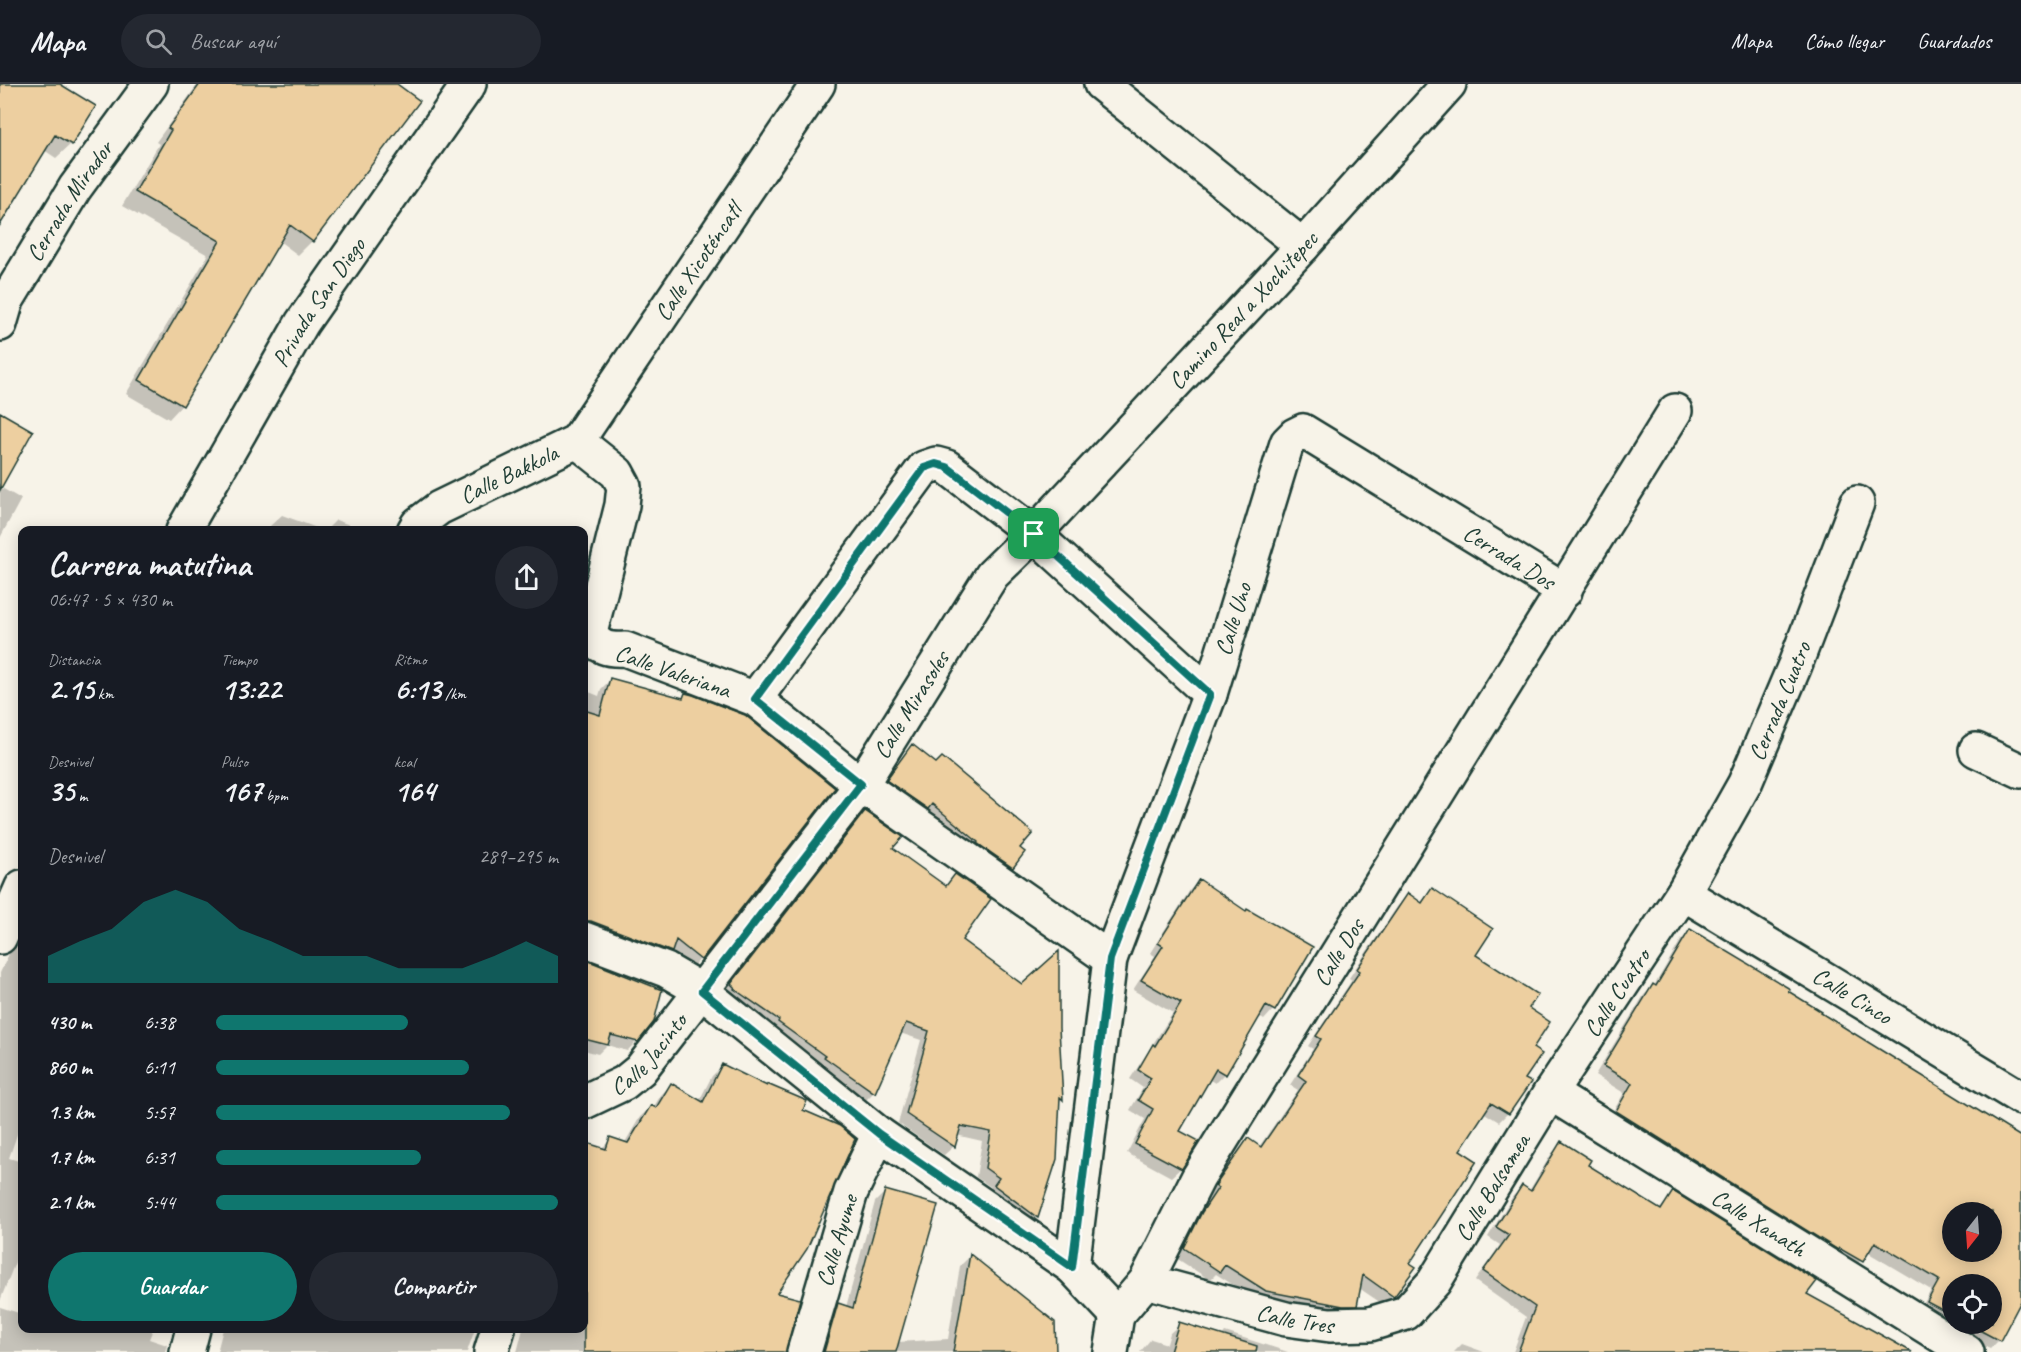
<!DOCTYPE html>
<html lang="es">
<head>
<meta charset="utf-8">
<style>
	:root { --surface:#171b24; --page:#242831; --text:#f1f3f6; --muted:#9ea1a6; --line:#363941; --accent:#0f766e }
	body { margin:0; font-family:Caveat,sans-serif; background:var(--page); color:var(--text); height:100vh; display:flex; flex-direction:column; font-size:22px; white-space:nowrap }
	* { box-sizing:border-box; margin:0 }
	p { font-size:20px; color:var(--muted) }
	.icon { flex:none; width:33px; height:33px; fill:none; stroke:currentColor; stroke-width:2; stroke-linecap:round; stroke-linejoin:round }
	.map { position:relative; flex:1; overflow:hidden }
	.side { position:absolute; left:18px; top:442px; width:570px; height:807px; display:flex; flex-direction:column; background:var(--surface); border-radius:12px; box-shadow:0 3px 15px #0003 }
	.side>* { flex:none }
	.needle { width:39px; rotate:197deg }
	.fabs { position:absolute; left:1942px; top:1118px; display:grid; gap:12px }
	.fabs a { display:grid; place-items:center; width:60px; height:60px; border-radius:50%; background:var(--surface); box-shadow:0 3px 15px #0003; font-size:30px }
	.pin { position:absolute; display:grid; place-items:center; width:51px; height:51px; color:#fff; margin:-26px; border-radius:12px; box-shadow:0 3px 9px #0006 }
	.round { display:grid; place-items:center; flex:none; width:63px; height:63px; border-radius:32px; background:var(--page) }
	.headline { display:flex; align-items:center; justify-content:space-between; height:102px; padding:0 30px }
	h1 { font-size:33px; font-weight:800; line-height:45px }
	.stats { display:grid; grid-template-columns:repeat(3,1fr); gap:9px; height:102px; padding:6px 30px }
	.stats div { display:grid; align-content:center }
	.stats b { font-size:30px; font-weight:800 }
	.stats small { font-size:16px; font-weight:400 }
	.stats p { font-size:16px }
	.chart { height:168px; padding:12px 30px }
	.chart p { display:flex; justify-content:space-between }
	.chart svg { width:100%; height:108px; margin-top:6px; fill:var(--accent); opacity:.7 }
	.action { display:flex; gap:12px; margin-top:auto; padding:12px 30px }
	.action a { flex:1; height:69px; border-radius:36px; background:var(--accent); color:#fff; font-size:24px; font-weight:800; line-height:69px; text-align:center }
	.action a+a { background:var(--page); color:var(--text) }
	ul { padding:0 30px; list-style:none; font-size:20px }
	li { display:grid; grid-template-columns:96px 72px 1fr; align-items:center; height:45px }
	li i { height:15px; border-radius:8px; background:var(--accent) }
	header { display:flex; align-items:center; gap:36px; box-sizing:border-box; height:84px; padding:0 30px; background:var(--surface); border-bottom:2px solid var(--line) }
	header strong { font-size:28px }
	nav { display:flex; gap:33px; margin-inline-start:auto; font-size:21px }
	.search { width:420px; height:54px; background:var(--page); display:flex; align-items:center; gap:15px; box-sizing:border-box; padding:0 21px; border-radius:33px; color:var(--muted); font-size:22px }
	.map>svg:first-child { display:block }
	.shadow { fill:#0003; fill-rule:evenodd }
	.building { fill:#edcfa0; stroke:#1f3d34; stroke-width:1.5; fill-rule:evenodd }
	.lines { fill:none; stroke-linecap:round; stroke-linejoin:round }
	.street-casing { stroke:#1f3d34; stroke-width:38 }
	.street { stroke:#f7f3e8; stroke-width:33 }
	.route-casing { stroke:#fff; stroke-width:12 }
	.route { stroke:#0f766e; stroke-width:8 }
	.labels { text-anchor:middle; stroke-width:4.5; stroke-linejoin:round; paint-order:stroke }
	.street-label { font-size:24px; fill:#1f3d34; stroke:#f7f3e8 }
</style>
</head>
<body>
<header>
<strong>Mapa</strong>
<div class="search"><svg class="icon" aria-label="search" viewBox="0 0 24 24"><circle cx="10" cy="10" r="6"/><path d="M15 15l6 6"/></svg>Buscar aquí</div>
<nav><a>Mapa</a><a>Cómo llegar</a><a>Guardados</a></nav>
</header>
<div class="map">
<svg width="2021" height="1268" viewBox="0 0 2021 1268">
	<rect width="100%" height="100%" fill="#f7f3e8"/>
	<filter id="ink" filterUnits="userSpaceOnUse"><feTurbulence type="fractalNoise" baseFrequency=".0167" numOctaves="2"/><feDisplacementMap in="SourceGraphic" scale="12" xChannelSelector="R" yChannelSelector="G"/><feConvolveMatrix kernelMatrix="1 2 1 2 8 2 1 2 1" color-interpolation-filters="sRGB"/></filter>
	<g filter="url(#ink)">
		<!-- shadow -->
		<path class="shadow" d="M 0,0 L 57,0 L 71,60 L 56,74 L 44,66 L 0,138 Z
			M 198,0 L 394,0 L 418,17 L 312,157 L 298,171 L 279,157 L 182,321 L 169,335 L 126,310 L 208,171 L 122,122 L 159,60 L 156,58 Z
			M 0,403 L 21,415 L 0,454 Z
			M 282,431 L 325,447 L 336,436 L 366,447 L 268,447 L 270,442 Z
			M 610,596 L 681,615 L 685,611 L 700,875 L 691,885 L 671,868 L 662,877 L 584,847 L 584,606 L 599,612 L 601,605 Z
			M 912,662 L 1023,768 L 1004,791 L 880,704 Z
			M 865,729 L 890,764 L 945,803 L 955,792 L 960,856 L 1057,944 L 1062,1015 L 1059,1018 L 1056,1075 L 1037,1134 L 1028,1142 L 987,1110 L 991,1103 L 976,1093 L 982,1057 L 956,1051 L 953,1063 L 944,1071 L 898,1039 L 921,956 L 900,949 L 874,1008 L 865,1017 L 816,983 L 723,909 L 856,738 Z
			M 1199,797 L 1246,828 L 1311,864 L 1273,926 L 1264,936 L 1258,932 L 1224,990 L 1215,999 L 1208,995 L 1178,1047 L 1181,1084 L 1171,1093 L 1127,1069 L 1145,1035 L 1130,1026 L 1143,1004 L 1130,995 L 1173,929 L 1133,906 L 1155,872 L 1150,869 L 1190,806 Z
			M 1432,806 L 1474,871 L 1527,924 L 1531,965 L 1523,996 L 1528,999 L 1508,1029 L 1499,1038 L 1483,1028 L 1458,1066 L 1408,1179 L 1414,1183 L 1384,1221 L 1359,1204 L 1356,1221 L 1347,1230 L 1257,1216 L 1216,1190 L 1210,1196 L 1176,1174 L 1193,1138 L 1210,1113 L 1207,1112 L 1239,1065 L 1248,1056 L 1259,1063 L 1298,1006 L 1290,1001 L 1313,965 L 1308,962 L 1352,896 L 1349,894 L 1399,820 L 1408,811 L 1420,819 Z
			M 22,842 L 22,1036 L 9,1074 L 22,1078 L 22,1169 L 19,1168 L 0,1217 L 0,889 Z
			M 1690,847 L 2021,1055 L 2021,1214 L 1999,1256 L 1990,1265 L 1919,1228 L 1931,1206 L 1867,1168 L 1853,1186 L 1608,1036 L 1624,1009 L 1595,991 L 1644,911 L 1654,902 L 1681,856 ZM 1953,1128 L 1992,1128 L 1992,1167 L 1953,1167 ZM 1953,1200 L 1992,1200 L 1992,1239 L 1953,1239 Z
			M 584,876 L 661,907 L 637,957 L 627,967 L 607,961 L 598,970 L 584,966 Z
			M 722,982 L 801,1027 L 775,1210 L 784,1268 L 517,1268 L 523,1245 L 584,1245 L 584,1066 L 589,1061 L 601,1065 L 611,1055 L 624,1060 L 640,1033 L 651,1023 L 653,1024 L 661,1011 L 671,1001 L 699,1017 L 712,992 Z
			M 1562,1059 L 1586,1082 L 1659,1126 L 1673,1109 L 1805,1210 L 1910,1268 L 1513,1268 L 1526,1233 L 1475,1197 L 1500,1161 L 1488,1153 L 1513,1112 L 1523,1103 L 1529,1107 L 1552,1069 Z
			M 886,1107 L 898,1258 L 948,1255 L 960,1182 L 970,1172 L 1055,1268 L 817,1268 L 828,1232 L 838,1221 L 846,1223 L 875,1118 Z
			M 0,1223 L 22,1230 L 22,1245 L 153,1245 L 149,1255 L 167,1261 L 165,1268 L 0,1268 Z
			M 1180,1240 L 1222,1252 L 1225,1248 L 1288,1268 L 1140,1268 L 1151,1255 L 1167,1260 L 1170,1249 Z
			M 223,1245 L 475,1245 L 467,1268 L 217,1268 Z
			M 1462,1260 L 1484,1268 L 1454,1268 Z"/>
		<!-- building -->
		<path class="building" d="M 0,0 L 60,0 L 96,22 L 72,61 L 55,51 L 0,141 Z
			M 200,0 L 397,0 L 420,17 L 313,158 L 290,141 L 183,322 L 139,296 L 220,157 L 135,108 L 171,46 L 168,44 Z
			M 0,328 L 33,347 L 0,406 Z
			M 610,594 L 683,614 L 685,609 L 693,611 L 745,631 L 835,704 L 701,876 L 676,856 L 672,868 L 591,837 L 584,837 L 584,626 L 600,631 Z
			M 912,660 L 936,679 L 942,673 L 1033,749 L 1020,764 L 1025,768 L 1013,784 L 977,759 L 978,758 L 932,720 L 928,725 L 886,696 Z
			M 865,727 L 903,753 L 893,764 L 946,802 L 955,790 L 991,815 L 962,856 L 1022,900 L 1059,867 L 1059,944 L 1063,1016 L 1060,1013 L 1057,1075 L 1038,1134 L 994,1101 L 999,1094 L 985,1084 L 991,1048 L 961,1042 L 955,1063 L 906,1030 L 929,947 L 906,939 L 875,1009 L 824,973 L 825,972 L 778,938 L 779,936 L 734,905 L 735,904 L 731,900 Z
			M 1199,795 L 1246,827 L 1247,825 L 1313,863 L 1275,927 L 1266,922 L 1226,991 L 1216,985 L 1180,1047 L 1199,1057 L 1182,1085 L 1135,1060 L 1153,1025 L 1138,1016 L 1151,994 L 1138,986 L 1153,960 L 1155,962 L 1181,919 L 1141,896 L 1163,862 L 1158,859 Z
			M 1432,804 L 1493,845 L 1476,871 L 1538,911 L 1529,924 L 1550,938 L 1533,964 L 1542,970 L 1525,995 L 1531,998 L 1509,1030 L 1491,1019 L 1460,1066 L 1477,1077 L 1410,1179 L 1416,1183 L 1394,1213 L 1363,1191 L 1357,1222 L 1343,1222 L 1266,1207 L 1225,1181 L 1220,1188 L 1184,1164 L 1202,1128 L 1218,1104 L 1215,1102 L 1248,1054 L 1261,1063 L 1306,997 L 1298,991 L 1321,955 L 1316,952 L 1360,887 L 1357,885 L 1408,809 L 1422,819 Z
			M 1690,845 L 1790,905 L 1788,907 L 1822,928 L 1821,929 L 2021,1053 L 2021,1217 L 2000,1257 L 1966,1239 L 1992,1239 L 1992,1200 L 1953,1200 L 1953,1232 L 1927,1218 L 1939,1196 L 1875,1158 L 1863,1178 L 1839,1164 L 1838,1166 L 1616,1027 L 1632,999 L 1603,982 L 1653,900 L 1656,902 ZM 1953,1128 L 1992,1128 L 1992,1167 L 1953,1167 Z
			M 584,875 L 662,906 L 654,938 L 638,958 L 611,951 L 608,961 L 584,955 Z
			M 722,980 L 767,1002 L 767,1000 L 807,1017 L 803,1026 L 840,1042 L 855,1055 L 807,1165 L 777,1209 L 800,1215 L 786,1268 L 584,1268 L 584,1058 L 606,1065 L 610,1053 L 628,1059 L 651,1021 L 656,1024 L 671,999 L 703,1018 Z
			M 1561,1057 L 1591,1076 L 1588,1081 L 1661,1126 L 1673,1107 L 1817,1197 L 1807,1210 L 1912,1268 L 1518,1268 L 1535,1223 L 1483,1187 L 1509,1151 L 1496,1143 L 1522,1101 L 1531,1107 Z
			M 885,1106 L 938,1121 L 896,1268 L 824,1268 L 838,1219 L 853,1224 Z
			M 970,1170 L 1055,1238 L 1056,1268 L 953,1268 Z
			M 1179,1238 L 1257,1262 L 1256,1268 L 1170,1268 Z"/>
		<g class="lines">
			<!-- street casing -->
			<g class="street-casing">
				<g id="street">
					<path d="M 1101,0 L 1303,162"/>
					<path id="s1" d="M 0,240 L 7,216 L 75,104 L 151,0"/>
					<path d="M 577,357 L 617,389 L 624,402 L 622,421 L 590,549 C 598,564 608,566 625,565 L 755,615 L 861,701 L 1110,875"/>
					<path id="s2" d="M 183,447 L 302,239 L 469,0"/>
					<path id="s3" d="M 414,447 L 418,440 L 439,424 L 577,357 L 818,0"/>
					<path d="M 755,615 L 924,384 L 936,380 L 947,383 L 1034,450 L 1210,610"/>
					<path d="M 1976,666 L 2021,687"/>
					<path id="s4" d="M 1683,809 L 2021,1014"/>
					<path d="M 0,853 L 22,803"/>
					<path d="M 584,855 L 666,886 L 702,907 L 879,1050 L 1072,1183 L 1117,1231"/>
					<path id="s5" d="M 1550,1009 L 1967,1268"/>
					<path id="s6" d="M 584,1018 L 624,999 L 640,986 L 861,701 L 992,491 L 1034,450 L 1303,162 L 1449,0"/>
					<path id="s7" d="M 1072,1183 L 1110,875 L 1210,610 L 1287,359 L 1295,351 L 1303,347 L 1565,507"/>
					<path id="s8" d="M 1146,1197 L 1286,1235 L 1330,1241 L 1370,1240 L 1406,1229 L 1434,1198 L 1550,1009 L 1683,809 L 1745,699 L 1795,581 L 1857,419"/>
					<path id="s9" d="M 1117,1231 L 1146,1197 L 1198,1094 L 1675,327"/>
					<path d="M 187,1268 L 193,1245"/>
					<path d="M 491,1268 L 498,1245"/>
					<path id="s10" d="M 804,1268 L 851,1108 L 879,1050"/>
					<path d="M 1111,1268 L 1117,1231"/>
				</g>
			</g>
			<!-- street -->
			<use href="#street" class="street"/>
		</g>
	</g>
	<g class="lines" filter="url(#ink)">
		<!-- route casing -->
		<g class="route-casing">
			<path id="route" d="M 936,380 L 947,383 L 1034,450 L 1210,610 L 1110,875 L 1072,1183 L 879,1050 L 702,907 L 861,700 L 755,615 L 924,384 Z"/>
		</g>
		<!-- route -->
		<use href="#route" class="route"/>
	</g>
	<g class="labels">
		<!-- street labels -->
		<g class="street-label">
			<text dy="8" stroke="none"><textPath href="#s1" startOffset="142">Cerrada Mirador</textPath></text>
			<text dy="8" stroke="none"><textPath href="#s3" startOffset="404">Calle Xicoténcatl</textPath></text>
			<text dy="8" stroke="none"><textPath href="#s2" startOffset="266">Privada San Diego</textPath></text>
			<text dy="8" stroke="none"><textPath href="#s6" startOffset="1038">Camino Real a Xochitepec</textPath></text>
			<text dy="8" stroke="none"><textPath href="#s3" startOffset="112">Calle Bakkola</textPath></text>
			<text dy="8" stroke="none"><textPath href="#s7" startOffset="1118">Cerrada Dos</textPath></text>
			<text dy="8" stroke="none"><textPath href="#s7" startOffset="672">Calle Uno</textPath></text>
			<text transform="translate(673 587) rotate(19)" y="8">Calle Valeriana</text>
			<text dy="8" stroke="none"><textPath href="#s8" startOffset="986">Cerrada Cuatro</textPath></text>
			<text dy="8" stroke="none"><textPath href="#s6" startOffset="520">Calle Mirasoles</textPath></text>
			<text dy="8" stroke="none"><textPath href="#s9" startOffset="426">Calle Dos</textPath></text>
			<text dy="8" stroke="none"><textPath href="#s8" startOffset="651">Calle Cuatro</textPath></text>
			<text dy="8" stroke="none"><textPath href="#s4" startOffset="198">Calle Cinco</textPath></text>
			<text dy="8" stroke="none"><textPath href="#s6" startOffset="82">Calle Jacinto</textPath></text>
			<text dy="8" stroke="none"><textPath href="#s8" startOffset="420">Calle Balsamea</textPath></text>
			<text dy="8" stroke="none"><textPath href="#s5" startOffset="246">Calle Xanath</textPath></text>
			<text dy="8" stroke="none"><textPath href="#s10" startOffset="116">Calle Ayume</textPath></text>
			<text dy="8" stroke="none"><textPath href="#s8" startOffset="154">Calle Tres</textPath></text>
		</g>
	</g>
</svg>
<div class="fabs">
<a><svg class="needle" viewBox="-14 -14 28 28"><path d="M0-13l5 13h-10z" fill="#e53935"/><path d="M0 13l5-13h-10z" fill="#9ea1a6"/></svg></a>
<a><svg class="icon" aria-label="locate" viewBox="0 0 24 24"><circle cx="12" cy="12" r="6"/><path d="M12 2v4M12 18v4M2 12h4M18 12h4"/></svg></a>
</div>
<div class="pin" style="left:1034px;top:450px;background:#1e9e55"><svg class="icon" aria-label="arrive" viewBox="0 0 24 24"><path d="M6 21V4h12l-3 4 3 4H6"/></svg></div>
<section class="side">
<div class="headline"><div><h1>Carrera matutina</h1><p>06:47 · 5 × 430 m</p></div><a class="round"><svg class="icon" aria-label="share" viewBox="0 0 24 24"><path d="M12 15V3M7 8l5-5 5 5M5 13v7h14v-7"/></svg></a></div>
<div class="stats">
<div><p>Distancia</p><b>2.15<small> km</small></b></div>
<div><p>Tiempo</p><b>13:22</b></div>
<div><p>Ritmo</p><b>6:13<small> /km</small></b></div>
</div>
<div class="stats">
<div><p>Desnivel</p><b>35<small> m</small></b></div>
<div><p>Pulso</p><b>167<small> bpm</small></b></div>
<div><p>kcal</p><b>164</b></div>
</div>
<div class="chart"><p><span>Desnivel</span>289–295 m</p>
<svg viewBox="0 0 160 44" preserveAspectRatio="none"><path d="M0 44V33L10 27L20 22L30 11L40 6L50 11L60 22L70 27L80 33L90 33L100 33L110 38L120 38L130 38L140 33L150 27L160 33V44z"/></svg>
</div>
<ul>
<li><b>430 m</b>6:38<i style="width:56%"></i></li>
<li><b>860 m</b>6:11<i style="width:74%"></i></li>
<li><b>1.3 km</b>5:57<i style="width:86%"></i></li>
<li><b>1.7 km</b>6:31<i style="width:60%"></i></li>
<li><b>2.1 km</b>5:44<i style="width:100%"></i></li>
</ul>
<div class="action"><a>Guardar</a><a>Compartir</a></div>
</section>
</div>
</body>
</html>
